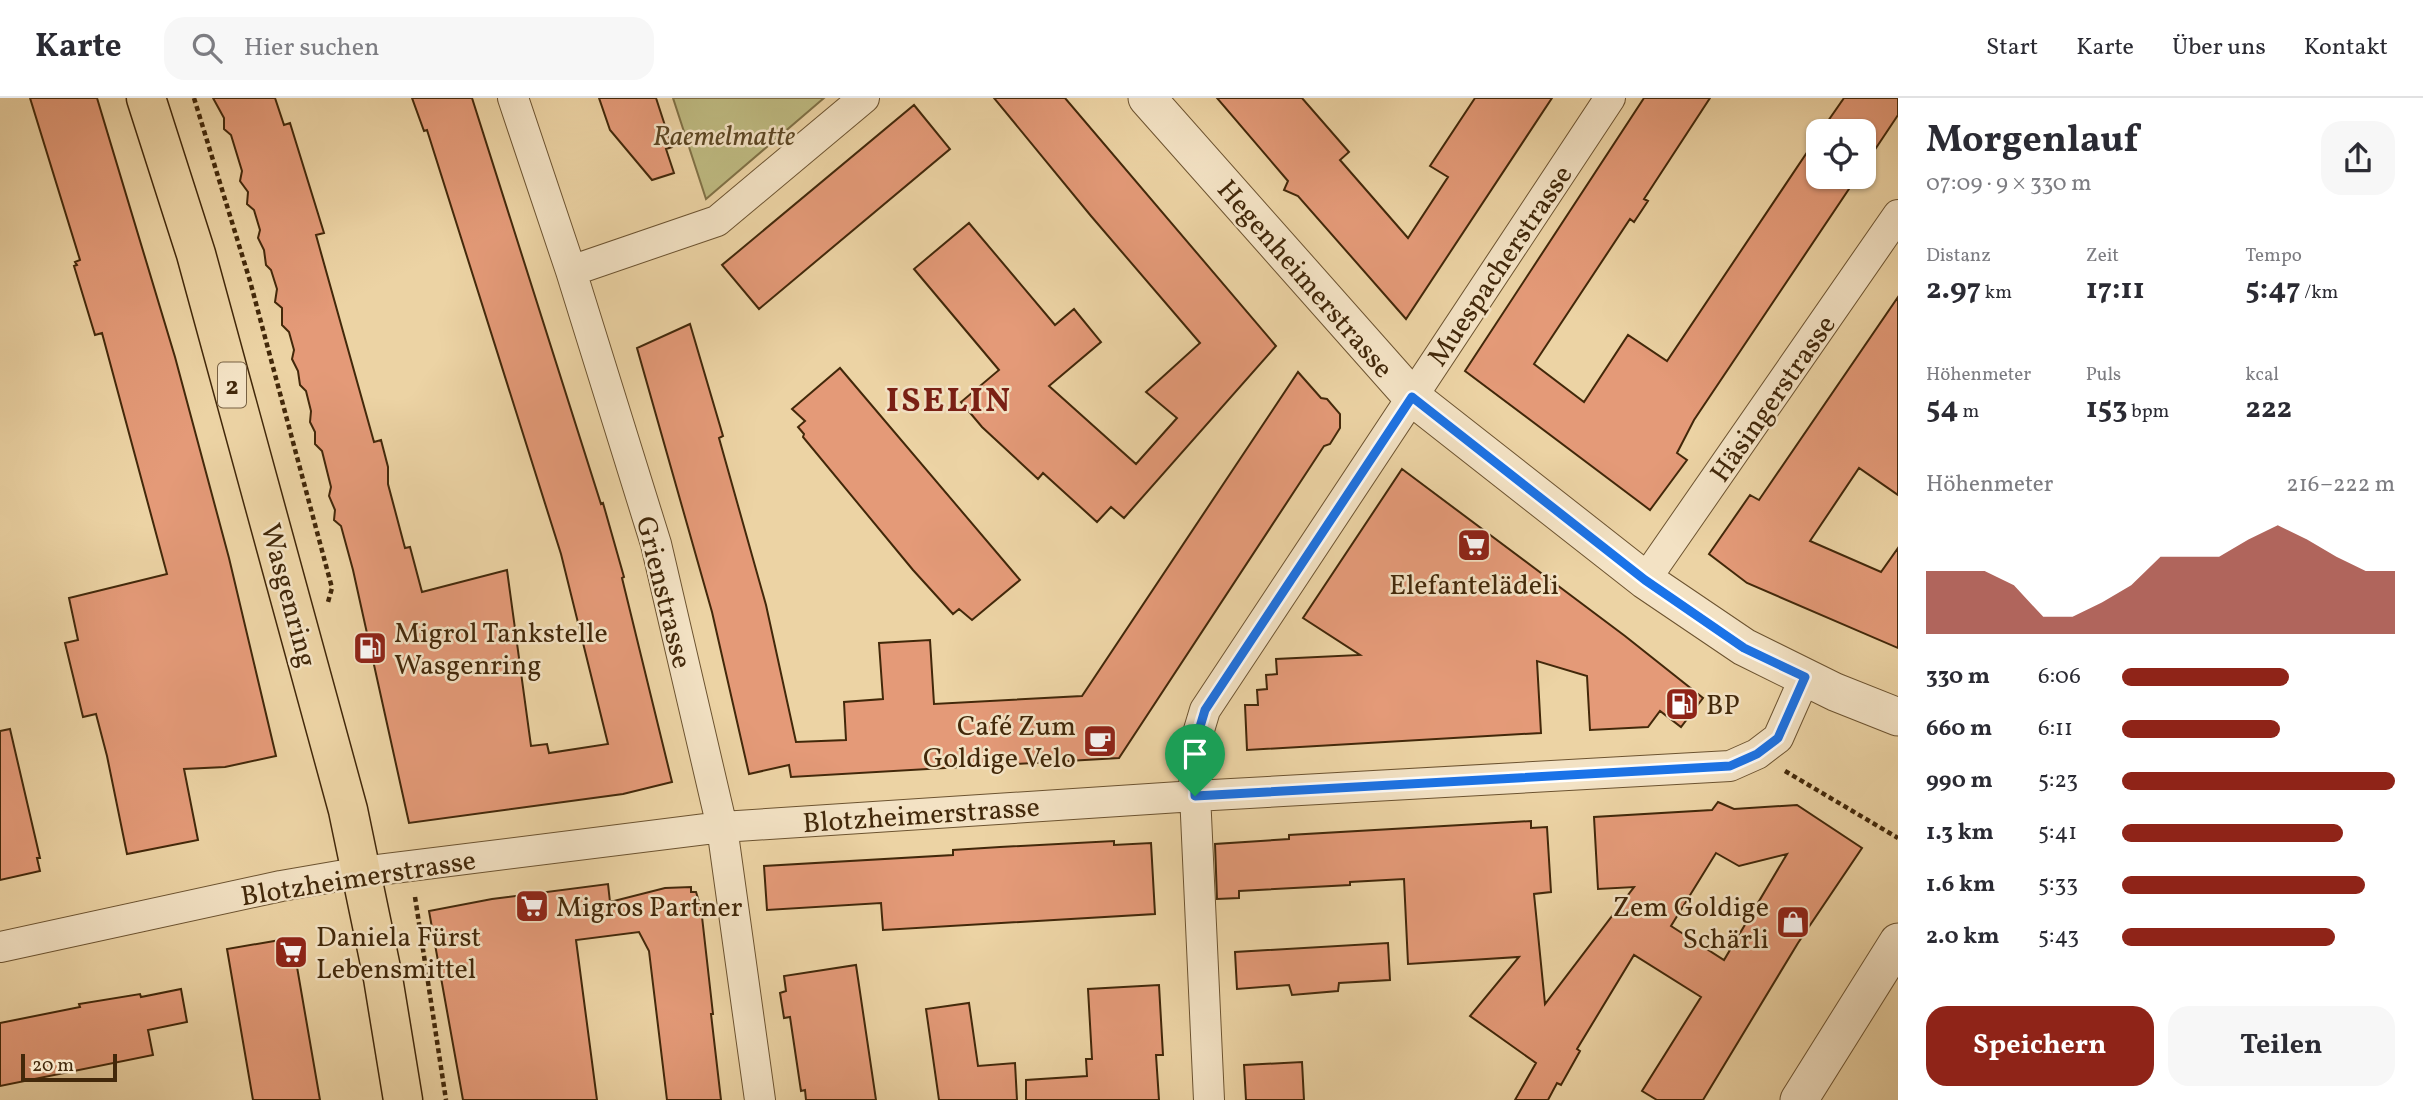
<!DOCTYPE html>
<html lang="de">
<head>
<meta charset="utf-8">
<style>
	:root { --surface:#fff; --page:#f7f7f7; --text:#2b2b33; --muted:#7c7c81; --line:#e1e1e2; --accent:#8f2418 }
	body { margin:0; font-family:Vollkorn,serif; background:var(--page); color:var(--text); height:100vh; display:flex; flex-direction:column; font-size:26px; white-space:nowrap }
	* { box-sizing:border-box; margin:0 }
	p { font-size:23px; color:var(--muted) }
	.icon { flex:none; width:38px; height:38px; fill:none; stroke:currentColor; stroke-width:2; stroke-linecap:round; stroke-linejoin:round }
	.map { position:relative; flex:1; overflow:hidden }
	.panel { display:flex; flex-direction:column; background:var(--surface); width:525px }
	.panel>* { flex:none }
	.controls { position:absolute; left:1806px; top:21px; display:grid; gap:14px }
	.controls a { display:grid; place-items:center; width:70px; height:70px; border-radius:14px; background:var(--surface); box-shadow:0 2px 5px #0004; font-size:35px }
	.scale { position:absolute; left:21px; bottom:18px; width:96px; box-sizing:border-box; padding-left:7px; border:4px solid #42280a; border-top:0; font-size:19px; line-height:24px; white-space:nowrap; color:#42280a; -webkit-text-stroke:5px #f3e2c4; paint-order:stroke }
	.pin { position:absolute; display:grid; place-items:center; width:60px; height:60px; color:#fff; margin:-72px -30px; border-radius:50% 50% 50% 0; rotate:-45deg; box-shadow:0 0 7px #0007 }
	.pin .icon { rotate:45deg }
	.round { display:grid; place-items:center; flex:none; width:74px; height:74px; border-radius:21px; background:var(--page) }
	.headline { display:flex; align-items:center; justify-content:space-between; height:119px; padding:0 28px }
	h1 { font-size:38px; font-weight:700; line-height:52px }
	.figures { display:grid; grid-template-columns:repeat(3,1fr); gap:10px; height:119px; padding:7px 28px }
	.figures div { display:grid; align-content:center }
	.figures b { font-size:30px; font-weight:700 }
	.figures small { font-size:19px; font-weight:400 }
	.figures p { font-size:19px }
	.chart { height:196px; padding:14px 28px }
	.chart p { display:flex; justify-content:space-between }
	.chart svg { width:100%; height:126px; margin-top:7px; fill:var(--accent); opacity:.7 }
	.action { display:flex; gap:14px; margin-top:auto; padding:14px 28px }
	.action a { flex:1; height:80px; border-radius:21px; background:var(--accent); color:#fff; font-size:28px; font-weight:700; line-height:80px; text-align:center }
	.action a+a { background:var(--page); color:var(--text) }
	ul { padding:0 28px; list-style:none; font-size:23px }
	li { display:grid; grid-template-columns:112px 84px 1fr; align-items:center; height:52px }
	li i { height:18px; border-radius:9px; background:var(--accent) }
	header { display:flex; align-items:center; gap:42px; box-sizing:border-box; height:98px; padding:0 35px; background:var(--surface); border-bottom:2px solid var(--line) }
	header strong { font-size:33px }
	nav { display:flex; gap:38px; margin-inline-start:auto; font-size:24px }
	.search { width:490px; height:63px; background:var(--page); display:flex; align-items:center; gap:18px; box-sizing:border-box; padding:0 24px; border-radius:21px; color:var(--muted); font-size:26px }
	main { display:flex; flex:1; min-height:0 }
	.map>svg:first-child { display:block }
	.green { fill:#beba81; stroke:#807146; stroke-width:2 }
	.building { fill:#e49a78; stroke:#42280a; stroke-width:2; fill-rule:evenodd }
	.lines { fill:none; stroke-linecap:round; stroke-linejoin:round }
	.minor-casing { stroke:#6c5330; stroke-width:32 }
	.tertiary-casing { stroke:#6c5330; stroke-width:39 }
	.primary-casing { stroke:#42280a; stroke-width:41 }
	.path { stroke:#42280a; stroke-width:4.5; stroke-dasharray:5 3.5; stroke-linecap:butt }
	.minor { stroke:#f3e2c4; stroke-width:30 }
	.tertiary { stroke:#f3e2c4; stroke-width:37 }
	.primary { stroke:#ecd3a4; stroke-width:38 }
	.route-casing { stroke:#fff; stroke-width:14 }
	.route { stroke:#1a73e8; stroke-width:9 }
	.labels { text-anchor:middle; stroke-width:5; stroke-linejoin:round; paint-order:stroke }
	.shield { fill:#f3e2c4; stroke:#776042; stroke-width:2 }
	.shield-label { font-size:26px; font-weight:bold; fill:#42280a }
	.park-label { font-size:28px; font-style:italic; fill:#5b4522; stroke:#f3e2c4 }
	.street-label { font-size:28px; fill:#42280a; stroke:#f3e2c4 }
	.poi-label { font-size:28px; fill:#42280a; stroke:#f3e2c4; text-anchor:start }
	.district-label { font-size:35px; font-weight:bold; letter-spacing:2px; fill:#7a1f14; stroke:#f3e2c4 }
</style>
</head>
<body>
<header>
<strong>Karte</strong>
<div class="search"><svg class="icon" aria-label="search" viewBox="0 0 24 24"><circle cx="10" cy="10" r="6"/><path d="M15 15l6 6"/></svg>Hier suchen</div>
<nav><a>Start</a><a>Karte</a><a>Über uns</a><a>Kontakt</a></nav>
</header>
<main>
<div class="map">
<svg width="1898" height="1002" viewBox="0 0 1898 1002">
	<rect width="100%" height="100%" fill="#ecd3a4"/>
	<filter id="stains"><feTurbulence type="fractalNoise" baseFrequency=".00286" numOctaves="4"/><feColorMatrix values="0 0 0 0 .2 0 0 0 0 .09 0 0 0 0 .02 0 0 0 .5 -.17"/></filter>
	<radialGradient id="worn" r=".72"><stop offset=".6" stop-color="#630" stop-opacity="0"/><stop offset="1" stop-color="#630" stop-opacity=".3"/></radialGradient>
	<!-- green -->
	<path class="green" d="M 673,0 L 824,0 L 706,101 Z"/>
	<!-- building -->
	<path class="building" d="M 30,0 L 97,0 L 175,259 L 229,460 L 276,658 L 225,669 L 184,671 L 198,742 L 127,756 L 107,658 L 96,616 L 83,619 L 65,545 L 78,542 L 69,500 L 167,476 L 102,235 L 95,237 L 74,168 L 77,167 L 75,164 L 80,162 Z
		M 213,0 L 275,0 L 284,27 L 290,25 L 324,135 L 316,137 L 374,344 L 381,342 L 388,369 L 388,386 L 405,450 L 410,449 L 422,494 L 507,472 L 531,648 L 547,646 L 549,655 L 608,646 L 561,456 L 427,32 L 424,33 L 412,0 L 472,0 L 601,406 L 603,405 L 624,479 L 622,480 L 672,684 L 623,696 L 409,725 L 353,472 L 341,428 L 334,422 L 335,412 L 329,398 L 331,389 L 322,353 L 315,346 L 315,334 L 310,324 L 311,313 L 306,293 L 300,287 L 298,273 L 292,261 L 294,252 L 289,234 L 282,227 L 282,210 L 275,204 L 277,191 L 271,172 L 266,167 L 264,152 L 258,140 L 260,132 L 254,112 L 247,106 L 248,94 L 240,83 L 242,73 L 231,37 L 224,31 L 224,20 Z
		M 599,0 L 656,0 L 672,49 L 666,51 L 674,75 L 652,82 L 610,32 Z
		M 994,0 L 1065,0 L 1276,248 L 1124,420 L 1111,409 L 1097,424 L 1043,375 L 1038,381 L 982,329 L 961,304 L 999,272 L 914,171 L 969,125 L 1055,227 L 1074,211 L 1101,244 L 1049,288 L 1136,366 L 1177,320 L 1146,294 L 1200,245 L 1091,118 Z
		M 1217,0 L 1302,0 L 1349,54 L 1340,62 L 1408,140 L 1448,79 L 1430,68 L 1475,0 L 1552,0 L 1406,221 L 1298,98 L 1284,92 L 1288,83 Z
		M 1644,0 L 1710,0 L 1644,101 L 1648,103 L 1634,124 L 1630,121 L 1534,266 L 1584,304 L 1628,237 L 1667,263 L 1818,38 L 1818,79 L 1857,79 L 1694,322 L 1677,355 L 1687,362 L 1650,412 L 1465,273 Z
		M 1844,0 L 1898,0 L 1898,17 L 1864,68 L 1864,33 L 1821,33 Z
		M 914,7 L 950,51 L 759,211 L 722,167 Z
		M 1898,199 L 1898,397 L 1859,370 L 1810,443 L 1881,474 L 1898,450 L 1898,550 L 1747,485 L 1709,456 L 1750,397 L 1759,402 Z
		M 690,226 L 723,338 L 719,340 L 766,507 L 796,644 L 846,642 L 844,604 L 883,601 L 879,545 L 930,542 L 934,606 L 1082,598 L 1298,274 L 1321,300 L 1327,301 L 1340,316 L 1340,330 L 1330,346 L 1324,348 L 1119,660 L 791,679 L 789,667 L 749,676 L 712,514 L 637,250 Z
		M 840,270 L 1020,482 L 972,522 L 959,511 L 953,516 L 913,472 L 803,339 L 804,336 L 798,329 L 805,323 L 792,311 Z
		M 1402,371 L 1625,538 L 1703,600 L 1681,629 L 1660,613 L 1648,629 L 1590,632 L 1587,578 L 1537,563 L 1541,635 L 1247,652 L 1245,607 L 1258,607 L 1257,592 L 1267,591 L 1266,577 L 1277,576 L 1276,561 L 1360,557 L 1303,520 Z
		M 10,631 L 40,760 L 37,760 L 40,773 L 0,782 L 0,633 Z
		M 1718,704 L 1734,711 L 1797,707 L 1862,750 L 1798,845 L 1703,1002 L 1657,1002 L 1642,993 L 1701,899 L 1634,857 L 1577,951 L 1580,953 L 1561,987 L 1557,985 L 1548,1002 L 1515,1002 L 1536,965 L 1470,918 L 1519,859 L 1408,866 L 1404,781 L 1350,784 L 1350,787 L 1239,793 L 1239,800 L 1217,801 L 1215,746 L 1289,741 L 1289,737 L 1531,723 L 1531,730 L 1547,729 L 1551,794 L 1534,796 L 1545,906 L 1634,789 L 1598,791 L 1594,719 L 1712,712 ZM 1716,755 L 1739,768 L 1787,756 L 1724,862 L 1671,828 Z
		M 1114,743 L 1114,747 L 1151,745 L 1155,816 L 883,832 L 881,805 L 767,812 L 764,768 L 953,757 L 953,752 L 1000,749 Z
		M 608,786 L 610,804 L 665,790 L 691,789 L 691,794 L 696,794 L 701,810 L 713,916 L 711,916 L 721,1002 L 667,1002 L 649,853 L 639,834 L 576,842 L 597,1002 L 463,1002 L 429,813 L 492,801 Z
		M 292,840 L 320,1002 L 253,1002 L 227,851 Z
		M 1388,845 L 1390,882 L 1339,885 L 1338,893 L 1292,897 L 1289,887 L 1237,891 L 1235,854 Z
		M 856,867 L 876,1002 L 806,1002 L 805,992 L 801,993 L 790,919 L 784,920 L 780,895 L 786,893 L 784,878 Z
		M 1159,887 L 1163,957 L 1156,957 L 1159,1002 L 1026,1002 L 1026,982 L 1087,978 L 1086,961 L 1092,961 L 1088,891 Z
		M 181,891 L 187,924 L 148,932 L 153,957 L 0,988 L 0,925 L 80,909 L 79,906 L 140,896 L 141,899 Z
		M 969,905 L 978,968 L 1015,965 L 1017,1002 L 939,1002 L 926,911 Z
		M 1302,964 L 1304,1002 L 1246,1002 L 1244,967 Z"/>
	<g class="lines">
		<!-- minor casing -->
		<g class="minor-casing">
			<path id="minor" d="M 513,0 L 571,173 L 656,446 L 722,729 L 760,1002
				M 571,173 L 717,123 L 864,0
				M 1645,482 L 1898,117
				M 0,849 L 281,788 L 362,774 L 722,729 L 1195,698 L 1730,668 L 1757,656 L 1778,640 L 1805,579
				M 1209,1002 L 1193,652 L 1205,612 L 1610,0"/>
		</g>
		<!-- tertiary casing -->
		<g class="tertiary-casing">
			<path id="tertiary" d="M 1147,0 L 1412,299 L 1645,482 L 1744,549 L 1835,594 L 1898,619
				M 1799,1002 L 1898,844"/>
		</g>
		<!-- primary casing -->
		<g class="primary-casing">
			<path id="primary" d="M 146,0 L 196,156 L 348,712 L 383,880 L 403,1002"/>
		</g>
		<!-- path -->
		<path class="path" d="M 194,0 L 250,183 L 332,490 L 328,504
			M 1785,673 L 1898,740
			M 415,799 L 446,1002"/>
		<!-- minor -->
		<use href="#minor" class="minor"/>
		<!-- tertiary -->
		<use href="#tertiary" class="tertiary"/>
		<!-- primary -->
		<use href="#primary" class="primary"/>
	</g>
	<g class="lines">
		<!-- route casing -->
		<g class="route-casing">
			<path id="route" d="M 1412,299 L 1645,482 L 1744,550 L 1805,579 L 1778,640 L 1757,656 L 1730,668 L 1195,698 L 1193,652 L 1205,612 Z"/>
		</g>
		<!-- route -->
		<use href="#route" class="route"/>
	</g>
	<!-- icons -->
	<defs>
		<g id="supermarket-square" transform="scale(1.75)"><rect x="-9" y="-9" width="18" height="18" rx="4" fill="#8f2418" stroke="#f3e2c4"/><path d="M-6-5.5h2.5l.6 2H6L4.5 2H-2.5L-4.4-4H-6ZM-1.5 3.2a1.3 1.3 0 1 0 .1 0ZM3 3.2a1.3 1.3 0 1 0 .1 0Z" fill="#fff"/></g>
		<g id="fuel-square" transform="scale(1.75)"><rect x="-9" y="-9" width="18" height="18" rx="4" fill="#8f2418" stroke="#f3e2c4"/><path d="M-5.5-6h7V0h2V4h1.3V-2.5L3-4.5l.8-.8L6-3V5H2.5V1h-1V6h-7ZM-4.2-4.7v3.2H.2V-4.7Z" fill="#fff"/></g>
		<g id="cafe-square" transform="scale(1.75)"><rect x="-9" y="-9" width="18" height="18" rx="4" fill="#8f2418" stroke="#f3e2c4"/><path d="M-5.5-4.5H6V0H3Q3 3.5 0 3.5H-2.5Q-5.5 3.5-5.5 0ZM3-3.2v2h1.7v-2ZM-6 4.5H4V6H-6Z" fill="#fff"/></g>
		<g id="shop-square" transform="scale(1.75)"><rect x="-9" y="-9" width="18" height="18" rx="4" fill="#8f2418" stroke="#f3e2c4"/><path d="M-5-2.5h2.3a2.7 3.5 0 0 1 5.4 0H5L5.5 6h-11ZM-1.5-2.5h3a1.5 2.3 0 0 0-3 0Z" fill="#fff"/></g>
	</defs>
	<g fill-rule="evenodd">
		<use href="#supermarket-square" x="1474" y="447"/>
		<use href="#fuel-square" x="370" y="550"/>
		<use href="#fuel-square" x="1682" y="606"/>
		<use href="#cafe-square" x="1100" y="643"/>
		<use href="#supermarket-square" x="532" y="808"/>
		<use href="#shop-square" x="1793" y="824"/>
		<use href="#supermarket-square" x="291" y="854"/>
	</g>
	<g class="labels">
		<!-- shield labels -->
		<rect class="shield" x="218" y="264.5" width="28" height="45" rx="5"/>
		<g class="shield-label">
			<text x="232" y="296">2</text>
		</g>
		<!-- park labels -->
		<g class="park-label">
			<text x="724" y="47">Raemelmatte</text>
		</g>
		<!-- street labels -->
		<g class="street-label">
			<text transform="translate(1499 167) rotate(-56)" y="10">Muespacherstrasse</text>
			<text transform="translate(1306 180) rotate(49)" y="10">Hegenheimerstrasse</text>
			<text transform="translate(1772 300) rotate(-55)" y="10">Häsingerstrasse</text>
			<text transform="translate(665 494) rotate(76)" y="10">Grienstrasse</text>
			<text transform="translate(290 497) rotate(75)" y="10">Wasgenring</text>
			<text transform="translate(921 716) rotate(-4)" y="10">Blotzheimerstrasse</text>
			<text transform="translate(358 779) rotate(-9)" y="10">Blotzheimerstrasse</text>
		</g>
		<!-- poi labels -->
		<g class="poi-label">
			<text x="1474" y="496" text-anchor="middle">Elefantelädeli</text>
			<text x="394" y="544">Migrol Tankstelle<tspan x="394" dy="32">Wasgenring</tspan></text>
			<text x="1706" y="616">BP</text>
			<text x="1076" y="637" text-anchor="end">Café Zum<tspan x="1076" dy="32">Goldige Velo</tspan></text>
			<text x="556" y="818">Migros Partner</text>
			<text x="1769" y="818" text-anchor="end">Zem Goldige<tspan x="1769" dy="32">Schärli</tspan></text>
			<text x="316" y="848">Daniela Fürst<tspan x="316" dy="32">Lebensmittel</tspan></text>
		</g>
		<!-- district labels -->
		<g class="district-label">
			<text x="949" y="313">ISELIN</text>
		</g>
	</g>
	<rect width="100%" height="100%" filter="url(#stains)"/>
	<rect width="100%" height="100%" fill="url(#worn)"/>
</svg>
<div class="controls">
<a><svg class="icon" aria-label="locate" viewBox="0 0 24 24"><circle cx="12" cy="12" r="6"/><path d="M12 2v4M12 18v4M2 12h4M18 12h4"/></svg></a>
</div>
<div class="scale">20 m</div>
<div class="pin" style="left:1195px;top:698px;background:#1e9e55"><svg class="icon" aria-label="arrive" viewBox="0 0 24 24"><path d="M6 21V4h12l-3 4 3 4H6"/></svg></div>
</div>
<section class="panel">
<div class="headline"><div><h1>Morgenlauf</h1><p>07:09 · 9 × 330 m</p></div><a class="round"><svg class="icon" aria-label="share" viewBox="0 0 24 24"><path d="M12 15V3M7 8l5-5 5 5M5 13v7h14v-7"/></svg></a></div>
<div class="figures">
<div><p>Distanz</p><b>2.97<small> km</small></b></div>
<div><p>Zeit</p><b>17:11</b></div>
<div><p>Tempo</p><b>5:47<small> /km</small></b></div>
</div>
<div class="figures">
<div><p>Höhenmeter</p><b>54<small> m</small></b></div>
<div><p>Puls</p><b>153<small> bpm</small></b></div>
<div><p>kcal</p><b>222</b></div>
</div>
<div class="chart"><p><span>Höhenmeter</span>216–222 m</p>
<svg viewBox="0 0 160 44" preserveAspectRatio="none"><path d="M0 44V22L10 22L20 22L30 27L40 38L50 38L60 33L70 27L80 17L90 17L100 17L110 11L120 6L130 11L140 17L150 22L160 22V44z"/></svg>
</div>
<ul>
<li><b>330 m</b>6:06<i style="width:61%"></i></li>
<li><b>660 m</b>6:11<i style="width:58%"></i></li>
<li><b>990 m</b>5:23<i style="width:100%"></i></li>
<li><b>1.3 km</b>5:41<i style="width:81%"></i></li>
<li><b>1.6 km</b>5:33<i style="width:89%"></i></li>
<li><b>2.0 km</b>5:43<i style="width:78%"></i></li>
</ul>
<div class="action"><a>Speichern</a><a>Teilen</a></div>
</section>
</main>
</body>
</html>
